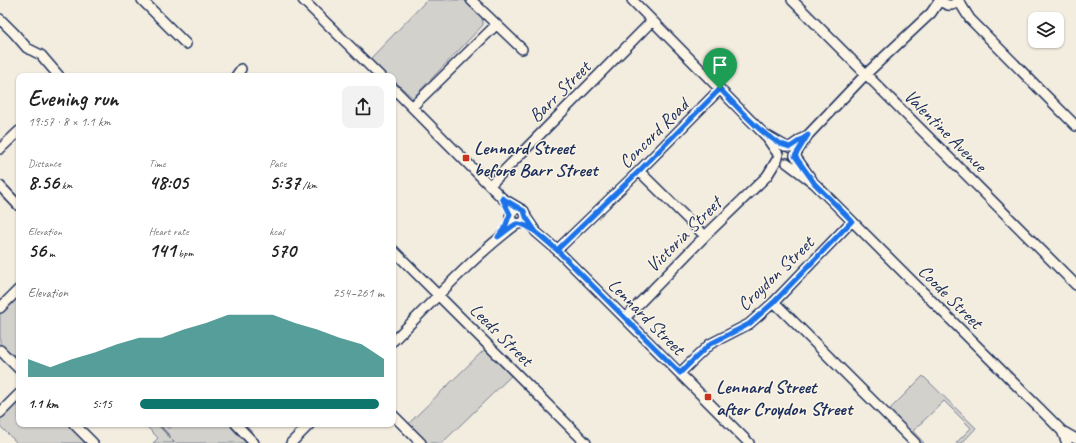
<!DOCTYPE html>
<html lang="en">
<head>
<meta charset="utf-8">
<style>
	:root { --surface:#fff; --page:#f2f2f2; --text:#222; --muted:#767676; --accent:#0f766e }
	body { margin:0; font-family:Caveat,sans-serif; background:var(--page); color:var(--text); height:100vh; display:flex; flex-direction:column; font-size:15px; white-space:nowrap }
	* { box-sizing:border-box; margin:0 }
	p { font-size:13px; color:var(--muted) }
	.icon { flex:none; width:22px; height:22px; fill:none; stroke:currentColor; stroke-width:2; stroke-linecap:round; stroke-linejoin:round }
	.map { position:relative; flex:1; overflow:hidden }
	.sheet { position:absolute; left:16px; top:73px; width:380px; height:354px; display:flex; flex-direction:column; background:var(--surface); border-radius:8px; box-shadow:0 1px 3px #0004 }
	.sheet>* { flex:none }
	.tools { position:absolute; left:1028px; top:12px; display:grid; gap:8px }
	.tools a { display:grid; place-items:center; width:36px; height:36px; border-radius:8px; background:var(--surface); box-shadow:0 1px 3px #0004; font-size:20px }
	.pin { position:absolute; display:grid; place-items:center; width:34px; height:34px; color:#fff; margin:-41px -17px; border-radius:50% 50% 50% 0; rotate:-45deg; box-shadow:0 0 4px #0007 }
	.pin .icon { rotate:45deg }
	.round { display:grid; place-items:center; flex:none; width:42px; height:42px; border-radius:8px; background:var(--page) }
	.overview { display:flex; align-items:center; justify-content:space-between; height:68px; padding:0 12px }
	h1 { font-size:22px; font-weight:800; line-height:30px }
	.metrics { display:grid; grid-template-columns:repeat(3,1fr); gap:6px; height:68px; padding:4px 12px }
	.metrics div { display:grid; align-content:center }
	.metrics b { font-size:20px; font-weight:800 }
	.metrics small { font-size:11px; font-weight:400 }
	.metrics p { font-size:11px }
	.chart { height:112px; padding:8px 12px }
	.chart p { display:flex; justify-content:space-between }
	.chart svg { width:100%; height:72px; margin-top:4px; fill:var(--accent); opacity:.7 }
	ul { padding:0 12px; list-style:none; font-size:13px }
	li { display:grid; grid-template-columns:64px 48px 1fr; align-items:center; height:30px }
	li i { height:10px; border-radius:5px; background:var(--accent) }
	.map>svg:first-child { display:block }
	.green { fill:#d3d1cc; stroke:#778095 }
	.lines { fill:none; stroke-linecap:round; stroke-linejoin:round }
	.stream { stroke:#707a91; stroke-width:2 }
	.minor-casing { stroke:#1b2f5e; stroke-width:12 }
	.minor { stroke:#fcf5e5; stroke-width:9 }
	.route-casing { stroke:#fff; stroke-width:8 }
	.route { stroke:#1a73e8; stroke-width:5 }
	.poi-dot { fill:#c8321e; stroke:#fcf5e5; stroke-width:1.5 }
	.labels { text-anchor:middle; stroke-width:3; stroke-linejoin:round; paint-order:stroke }
	.street-label { font-size:19px; fill:#1b2f5e; stroke:#fcf5e5 }
	.poi-label { font-size:19px; font-weight:bold; fill:#1b2f5e; stroke:#fcf5e5; text-anchor:start }
</style>
</head>
<body>
<div class="map">
<svg width="1076" height="443" viewBox="0 0 1076 443">
	<rect width="100%" height="100%" fill="#f3ede0"/>
	<filter id="ink" filterUnits="userSpaceOnUse"><feTurbulence type="fractalNoise" baseFrequency=".025" numOctaves="2"/><feDisplacementMap in="SourceGraphic" scale="8" xChannelSelector="R" yChannelSelector="G"/><feConvolveMatrix kernelMatrix="1 2 1 2 8 2 1 2 1" color-interpolation-filters="sRGB"/></filter>
	<g filter="url(#ink)">
		<!-- green -->
		<path class="green" d="M 427,0 L 465,0 L 482,17 L 483,25 L 413,98 L 393,80 L 393,76 L 388,76 L 370,59 Z
			M 19,289 L 19,349 L 9,359 L 0,350 L 0,308 Z
			M 489,345 L 515,372 L 442,443 L 421,443 L 405,427 Z
			M 923,376 L 976,428 L 962,443 L 956,443 L 971,428 L 944,401 L 913,431 L 924,443 L 918,443 L 887,412 Z
			M 19,394 L 19,424 L 74,424 L 93,443 L 17,443 L 0,426 L 0,413 Z
			M 144,424 L 164,424 L 169,429 L 174,424 L 236,424 L 254,443 L 175,443 L 172,440 L 174,443 L 153,443 L 158,438 Z"/>
		<g class="lines">
			<!-- stream -->
			<path class="stream" d="M 158,424 L 170,437"/>
			<!-- minor casing -->
			<g class="minor-casing">
				<path id="minor" d="M 142,0 L 186,44
					M 303,0 L 380,76
					M 471,0 L 522,49
					M 632,0 L 764,134 L 785,146
					M 792,0 L 1076,285
					M 941,0 C 946,7 954,7 958,0
					M 958,0 L 970,19 L 1076,126
					M 0,19 L 14,33 L 27,48 L 41,55 L 59,76
					M 236,76 L 241,69
					M 393,88 L 502,198 L 524,211 C 528,217 525,223 518,224 L 512,222 L 510,216 L 513,211 L 518,208
					M 412,107 L 496,25
					M 765,135 L 778,154
					M 790,147 L 806,136
					M 0,149 L 19,131
					M 795,155 L 808,135 L 866,74 L 931,13 L 940,0
					M 795,156 L 812,180
					M 787,163 L 815,184 L 1062,431 L 1076,439
					M 639,171 L 705,236
					M 490,185 L 652,21
					M 0,186 L 19,206
					M 526,217 L 536,232 L 557,250 L 749,443
					M 393,250 L 586,443
					M 557,250 L 639,171 L 720,89
					M 774,302 L 915,443
					M 0,308 L 19,289
					M 625,318 L 705,236 L 767,176 L 778,158
					M 393,341 C 434,301 471,258 517,224
					M 0,350 L 19,369
					M 680,373 L 710,344 L 749,324 L 774,302 L 852,221
					M 0,413 L 19,394
					M 393,415 L 421,443
					M 74,424 L 93,443
					M 236,424 L 254,443
					M 1062,431 L 1067,443
					M 291,443 L 310,424"/>
			</g>
			<!-- minor -->
			<use href="#minor" class="minor"/>
		</g>
	</g>
	<g class="lines" filter="url(#ink)">
		<!-- route casing -->
		<g class="route-casing">
			<path id="route" d="M 720,89 L 639,171 L 557,250 L 536,232 L 526,217 L 524,211 L 502,198 L 510,214 L 505,227 L 498,237 C 504,233 510,227 516,224 C 526,221 550,243 557,250 L 680,373 L 710,344 L 749,324 L 774,302 L 852,221 L 815,184 L 795,156 L 808,135 L 790,147 C 766,142 738,107 720,89"/>
		</g>
		<!-- route -->
		<use href="#route" class="route"/>
	</g>
	<!-- markers -->
	<g class="poi-dot">
		<rect x="462" y="154" width="8" height="8" rx="2"/>
		<rect x="704" y="393" width="8" height="8" rx="2"/>
	</g>
	<g class="labels">
		<!-- street labels -->
		<g class="street-label">
			<text transform="translate(559 91) rotate(-45)" y="7">Barr Street</text>
			<text transform="translate(946 130) rotate(45)" y="7">Valentine Avenue</text>
			<text transform="translate(653 133) rotate(-45)" y="7">Concord Road</text>
			<text transform="translate(683 234) rotate(-45)" y="7">Victoria Street</text>
			<text transform="translate(775 273) rotate(-44)" y="7">Croydon Street</text>
			<text transform="translate(951 296) rotate(45)" y="7">Coode Street</text>
			<text transform="translate(647 316) rotate(45)" y="7">Lennard Street</text>
			<text transform="translate(502 334) rotate(45)" y="7">Leeds Street</text>
		</g>
		<!-- poi labels -->
		<g class="poi-label">
			<text x="474" y="154">Lennard Street<tspan x="474" dy="22">before Barr Street</tspan></text>
			<text x="716" y="393">Lennard Street<tspan x="716" dy="22">after Croydon Street</tspan></text>
		</g>
	</g>
</svg>
<div class="tools">
<a><svg class="icon" aria-label="layers" viewBox="0 0 24 24"><path d="M12 4l9 5-9 5-9-5zM3 14l9 5 9-5"/></svg></a>
</div>
<div class="pin" style="left:720px;top:89px;background:#1e9e55"><svg class="icon" aria-label="arrive" viewBox="0 0 24 24"><path d="M6 21V4h12l-3 4 3 4H6"/></svg></div>
<section class="sheet">
<div class="overview"><div><h1>Evening run</h1><p>19:57 · 8 × 1.1 km</p></div><a class="round"><svg class="icon" aria-label="share" viewBox="0 0 24 24"><path d="M12 15V3M7 8l5-5 5 5M5 13v7h14v-7"/></svg></a></div>
<div class="metrics">
<div><p>Distance</p><b>8.56<small> km</small></b></div>
<div><p>Time</p><b>48:05</b></div>
<div><p>Pace</p><b>5:37<small> /km</small></b></div>
</div>
<div class="metrics">
<div><p>Elevation</p><b>56<small> m</small></b></div>
<div><p>Heart rate</p><b>141<small> bpm</small></b></div>
<div><p>kcal</p><b>570</b></div>
</div>
<div class="chart"><p><span>Elevation</span>254–261 m</p>
<svg viewBox="0 0 160 44" preserveAspectRatio="none"><path d="M0 44V33L10 38L20 33L30 29L40 24L50 20L60 20L70 15L80 11L90 6L100 6L110 6L120 11L130 15L140 20L150 24L160 33V44z"/></svg>
</div>
<ul>
<li><b>1.1 km</b>5:15<i style="width:98%"></i></li>
</ul>
</section>
</div>
</body>
</html>
